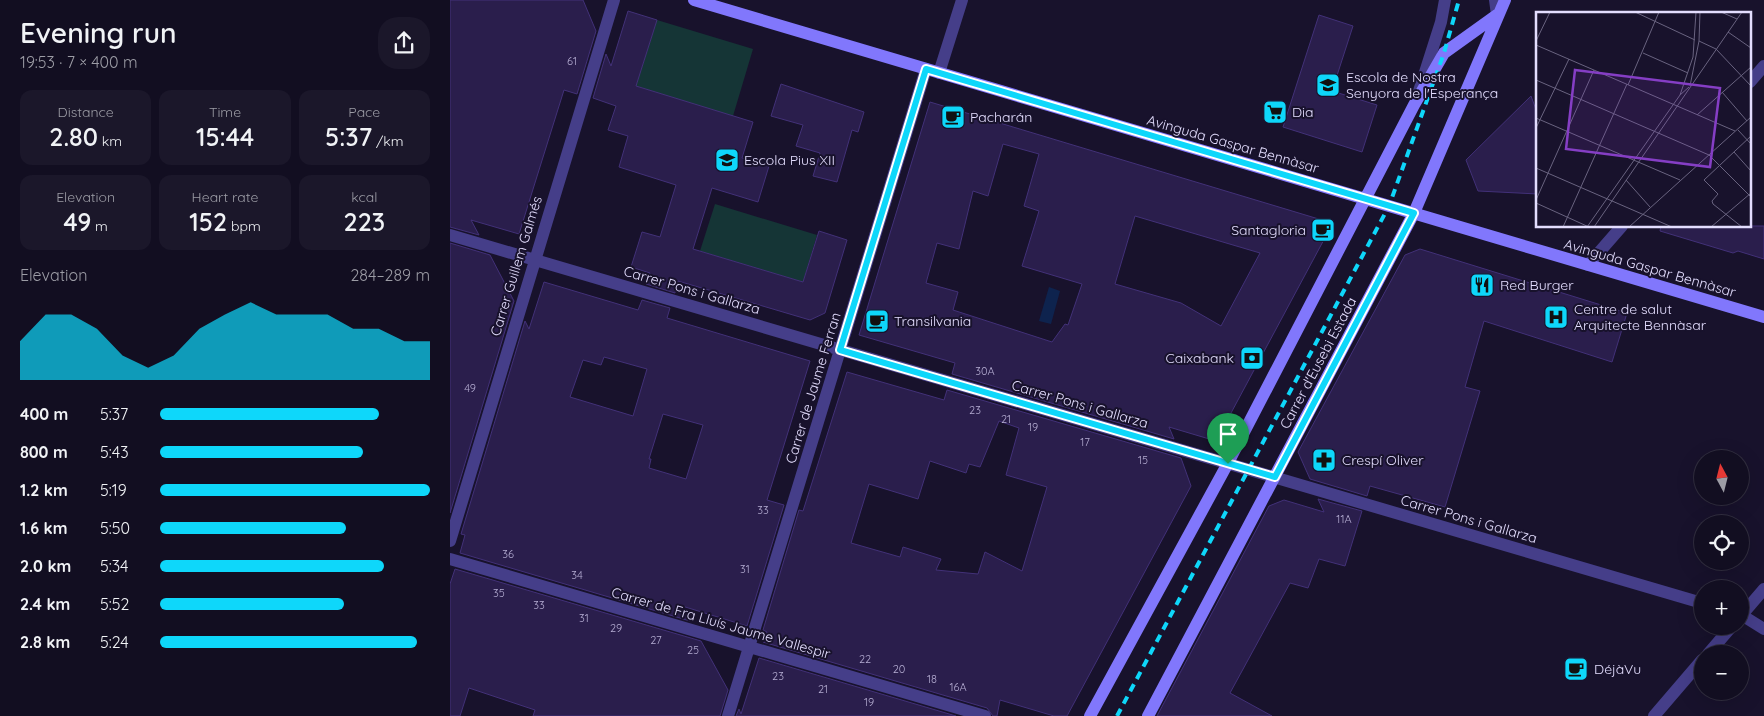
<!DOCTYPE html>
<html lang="en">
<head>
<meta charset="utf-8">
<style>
	:root { --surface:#120e21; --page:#1b172a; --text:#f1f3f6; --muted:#9c9ca5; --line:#312e3f; --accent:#0ed7fa }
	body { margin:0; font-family:Quicksand,sans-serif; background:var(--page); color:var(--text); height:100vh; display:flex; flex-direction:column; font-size:19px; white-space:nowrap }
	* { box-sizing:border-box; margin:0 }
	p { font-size:16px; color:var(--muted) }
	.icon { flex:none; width:28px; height:28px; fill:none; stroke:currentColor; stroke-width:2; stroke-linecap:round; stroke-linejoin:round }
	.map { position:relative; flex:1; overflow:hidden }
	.details { display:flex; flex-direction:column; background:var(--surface); width:450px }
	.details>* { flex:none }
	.needle { width:32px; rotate:353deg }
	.buttons { position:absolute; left:1244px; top:450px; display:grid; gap:10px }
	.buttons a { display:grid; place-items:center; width:55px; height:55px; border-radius:50%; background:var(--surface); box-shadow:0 5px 20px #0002,0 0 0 1px var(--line); font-size:25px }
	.pin { position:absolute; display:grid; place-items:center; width:42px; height:42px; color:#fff; margin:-51px -21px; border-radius:50% 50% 50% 0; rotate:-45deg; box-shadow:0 0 5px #0007 }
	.pin .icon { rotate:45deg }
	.round { display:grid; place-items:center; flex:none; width:52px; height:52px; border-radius:20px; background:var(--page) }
	.overview { display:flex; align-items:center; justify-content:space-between; height:85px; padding:0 20px }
	h1 { font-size:28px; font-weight:600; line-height:38px }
	.metrics { display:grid; grid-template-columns:repeat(3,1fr); gap:8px; height:85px; padding:5px 20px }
	.metrics div { display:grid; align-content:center; border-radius:12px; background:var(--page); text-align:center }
	.metrics b { font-size:25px; font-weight:600 }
	.metrics small { font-size:14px; font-weight:400 }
	.metrics p { font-size:14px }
	.chart { height:140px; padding:10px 20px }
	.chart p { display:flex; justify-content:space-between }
	.chart svg { width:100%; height:90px; margin-top:5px; fill:var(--accent); opacity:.7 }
	ul { padding:0 20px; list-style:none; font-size:16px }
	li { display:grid; grid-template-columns:80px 60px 1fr; align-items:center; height:38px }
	li i { height:12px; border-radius:6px; background:var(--accent) }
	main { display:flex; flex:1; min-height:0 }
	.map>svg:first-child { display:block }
	.pitch { fill:#153536 }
	.water { fill:#0e234e }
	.building { fill:#2a1e4c; stroke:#423178; fill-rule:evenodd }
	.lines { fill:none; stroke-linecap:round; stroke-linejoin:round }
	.street { stroke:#453e89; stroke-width:12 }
	.secondary { stroke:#8177fc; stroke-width:12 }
	.rail { stroke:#0ed7fa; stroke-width:4; stroke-dasharray:8 6; stroke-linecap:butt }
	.route-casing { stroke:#fff; stroke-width:10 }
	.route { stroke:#0ed7fa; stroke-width:6 }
	.labels { text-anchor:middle; stroke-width:4; stroke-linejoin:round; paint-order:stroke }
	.number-label { font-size:11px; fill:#b5add2 }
	.poi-label { font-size:14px; fill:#e3ddfe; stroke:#18122c; text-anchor:start }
	.street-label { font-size:14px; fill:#e3ddfe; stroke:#18122c }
	.inset-road { fill:none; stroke:#696380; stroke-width:1 }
	.view { fill:#853ec5; fill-opacity:0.15; stroke:#853ec5; stroke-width:2.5 }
	.inset-edge { fill:none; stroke:#e3ddfe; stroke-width:2.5 }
</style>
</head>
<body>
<main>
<section class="details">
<div class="overview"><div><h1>Evening run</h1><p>19:53 · 7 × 400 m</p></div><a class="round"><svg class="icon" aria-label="share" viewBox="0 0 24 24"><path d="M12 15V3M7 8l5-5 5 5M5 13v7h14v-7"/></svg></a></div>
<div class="metrics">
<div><p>Distance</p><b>2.80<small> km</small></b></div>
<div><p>Time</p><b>15:44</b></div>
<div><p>Pace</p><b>5:37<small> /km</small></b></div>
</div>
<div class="metrics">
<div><p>Elevation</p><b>49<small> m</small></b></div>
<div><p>Heart rate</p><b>152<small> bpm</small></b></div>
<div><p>kcal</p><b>223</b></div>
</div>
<div class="chart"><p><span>Elevation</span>284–289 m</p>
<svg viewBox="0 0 160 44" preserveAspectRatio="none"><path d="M0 44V25L10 12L20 12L30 19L40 32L50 38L60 32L70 19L80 12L90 6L100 12L110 12L120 12L130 19L140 19L150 25L160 25V44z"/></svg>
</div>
<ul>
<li><b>400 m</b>5:37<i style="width:81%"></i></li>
<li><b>800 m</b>5:43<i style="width:75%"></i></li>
<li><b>1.2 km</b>5:19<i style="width:100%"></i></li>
<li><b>1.6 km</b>5:50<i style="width:69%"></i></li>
<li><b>2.0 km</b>5:34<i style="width:83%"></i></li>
<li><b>2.4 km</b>5:52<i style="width:68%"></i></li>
<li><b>2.8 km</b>5:24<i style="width:95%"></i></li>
</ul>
</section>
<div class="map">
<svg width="1314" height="716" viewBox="0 0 1314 716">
	<rect width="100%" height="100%" fill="#18122c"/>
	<!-- pitch -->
	<path class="pitch" d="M 207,20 L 303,49 L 283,116 L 186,86 Z
		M 265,204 L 367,235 L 353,282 L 250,251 Z"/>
	<!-- water -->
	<path class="water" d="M 599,287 L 610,291 L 601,324 L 589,321 Z"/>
	<!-- building -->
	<path class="building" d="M 0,0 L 133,0 L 146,31 L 127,94 L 114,90 L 69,234 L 21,220 L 29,235 L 0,227 Z
		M 178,11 L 207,20 L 186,86 L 303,122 L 292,158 L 319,166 L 308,202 L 262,188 L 243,249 L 353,282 L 369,231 L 397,240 L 375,313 L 360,320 L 228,281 L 225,293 L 196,284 L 200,273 L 181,267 L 192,232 L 210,237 L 226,185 L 169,167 L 178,136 L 158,130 L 166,106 L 143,98 L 156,54 L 161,66 Z
		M 869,15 L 903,26 L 882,91 L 927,105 L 912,152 L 833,127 Z
		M 331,84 L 414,112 L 408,132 L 402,130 L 387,182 L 363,176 L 370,153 L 346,146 L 353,125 L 321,116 Z
		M 1081,96 L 1088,115 L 1088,194 L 1028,191 L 1016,160 Z
		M 480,102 L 872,220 L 877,234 L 766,441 L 719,427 L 724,439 L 502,374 L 505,363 L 409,335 ZM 553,144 L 589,154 L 574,206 L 589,211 L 572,266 L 632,284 L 618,325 L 615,324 L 602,342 L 503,310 L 508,292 L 476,283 L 487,243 L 509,249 L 523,191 L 538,196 ZM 685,216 L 810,253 L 771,326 L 731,303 L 665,284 Z
		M 1211,226 L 1314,226 L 1314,259 L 1288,251 L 1283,253 L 1210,231 Z
		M 0,243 L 40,255 L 64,301 L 0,513 Z
		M 970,249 L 1177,313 L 1162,362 L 1034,321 L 1015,387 L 1030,391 L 995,507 L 920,486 L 917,496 L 860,479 L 848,452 L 955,255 Z
		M 94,282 L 188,310 L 192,300 L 220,308 L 217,318 L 360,361 L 317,500 L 334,505 L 297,626 L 232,606 L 240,621 L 10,553 L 15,535 L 11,534 L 75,321 L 79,329 ZM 154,357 L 197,369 L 183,416 L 120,397 L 133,360 L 151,365 ZM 213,414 L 253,425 L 236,479 L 199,468 L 201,459 L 199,459 Z
		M 397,372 L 494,400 L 497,390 L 731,458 L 741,486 L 617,716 L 604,716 L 550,700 L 547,716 L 543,716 L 537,708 L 313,642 L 317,632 L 313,630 L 349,510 L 353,511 ZM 549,421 L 569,428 L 556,475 L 597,487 L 572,571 L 535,552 L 528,574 L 486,570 L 491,559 L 453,547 L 450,557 L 401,543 L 419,484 L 468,499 L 480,461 L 516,473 L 519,464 L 530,467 Z
		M 868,499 L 912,511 L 895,566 L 869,559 L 858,588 L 840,583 L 780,693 L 822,716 L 707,716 L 819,506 L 834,500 L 874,512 Z
		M 5,569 L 251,641 L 278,690 L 270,716 L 83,716 L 85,710 L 19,688 L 10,716 L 0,716 L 0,584 Z
		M 309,658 L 506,716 L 286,716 L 289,709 L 291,714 Z"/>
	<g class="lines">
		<!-- street -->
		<path class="street" d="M 1045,0 L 1047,15
			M 489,73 L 512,0
			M 1300,82 L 1314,66
			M 969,91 L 991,22 L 995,0
			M 0,235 L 1252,603
			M 1138,265 L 1172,226
			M 0,541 L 164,0
			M 0,559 L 535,716
			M 1290,614 L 1314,629
			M 1290,617 L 1314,589
			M 1258,654 L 1282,626
			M 278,716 L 476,69
			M 1204,716 L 1252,660"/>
		<!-- secondary -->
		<path class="secondary" d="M 244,0 L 1314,317
			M 640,716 L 778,463 L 964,105 L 994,53 L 1047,15
			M 698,716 L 964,213 L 1055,0"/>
		<!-- rail -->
		<path class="rail" d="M 667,716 L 939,206 L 994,53 L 1009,0"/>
	</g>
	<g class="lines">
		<!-- route casing -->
		<g class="route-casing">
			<path id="route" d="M 476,69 L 964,213 L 825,477 L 390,350 Z"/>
		</g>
		<!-- route -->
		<use href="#route" class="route"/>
	</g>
	<!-- icons -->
	<defs>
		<g id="school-square" transform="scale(1.25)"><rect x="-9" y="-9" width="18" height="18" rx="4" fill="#0ed7fa" stroke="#18122c"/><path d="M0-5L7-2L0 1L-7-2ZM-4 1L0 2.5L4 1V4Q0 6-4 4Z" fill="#111"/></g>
		<g id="supermarket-square" transform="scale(1.25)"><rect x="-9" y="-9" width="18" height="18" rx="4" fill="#0ed7fa" stroke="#18122c"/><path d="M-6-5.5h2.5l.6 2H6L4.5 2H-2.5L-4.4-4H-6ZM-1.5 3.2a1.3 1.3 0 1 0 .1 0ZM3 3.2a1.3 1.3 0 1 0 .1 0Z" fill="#111"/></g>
		<g id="cafe-square" transform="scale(1.25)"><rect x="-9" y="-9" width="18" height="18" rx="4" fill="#0ed7fa" stroke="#18122c"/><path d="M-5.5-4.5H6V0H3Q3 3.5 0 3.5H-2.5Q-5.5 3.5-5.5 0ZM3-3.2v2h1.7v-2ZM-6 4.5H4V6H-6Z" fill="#111"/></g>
		<g id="restaurant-square" transform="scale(1.25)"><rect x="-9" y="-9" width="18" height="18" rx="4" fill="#0ed7fa" stroke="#18122c"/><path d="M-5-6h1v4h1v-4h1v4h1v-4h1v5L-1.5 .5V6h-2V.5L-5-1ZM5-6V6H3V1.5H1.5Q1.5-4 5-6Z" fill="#111"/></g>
		<g id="hospital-square" transform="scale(1.25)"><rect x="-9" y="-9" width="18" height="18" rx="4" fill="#0ed7fa" stroke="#18122c"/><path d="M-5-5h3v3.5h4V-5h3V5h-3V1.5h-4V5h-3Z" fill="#111"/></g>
		<g id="bank-square" transform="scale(1.25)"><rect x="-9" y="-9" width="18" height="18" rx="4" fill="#0ed7fa" stroke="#18122c"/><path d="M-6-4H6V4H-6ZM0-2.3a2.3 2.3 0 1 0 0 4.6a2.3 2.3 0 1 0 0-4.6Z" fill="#111"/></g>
		<g id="pharmacy-square" transform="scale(1.25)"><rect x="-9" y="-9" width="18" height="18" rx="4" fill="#0ed7fa" stroke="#18122c"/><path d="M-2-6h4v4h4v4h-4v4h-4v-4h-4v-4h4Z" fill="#111"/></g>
	</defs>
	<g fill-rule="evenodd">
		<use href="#school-square" x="878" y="85"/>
		<use href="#supermarket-square" x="825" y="112"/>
		<use href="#cafe-square" x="503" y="117"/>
		<use href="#school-square" x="277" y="160"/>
		<use href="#cafe-square" x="873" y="230"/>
		<use href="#restaurant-square" x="1032" y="285"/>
		<use href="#hospital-square" x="1106" y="317"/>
		<use href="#cafe-square" x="427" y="321"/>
		<use href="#bank-square" x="802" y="358"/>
		<use href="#pharmacy-square" x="874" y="460"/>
		<use href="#cafe-square" x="1126" y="669"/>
	</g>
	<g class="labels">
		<!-- number labels -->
		<g class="number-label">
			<text x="122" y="65">61</text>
			<text x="535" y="375">30A</text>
			<text x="20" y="392">49</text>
			<text x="525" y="414">23</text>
			<text x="556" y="423">21</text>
			<text x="583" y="431">19</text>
			<text x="635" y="446">17</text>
			<text x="693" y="464">15</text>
			<text x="313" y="514">33</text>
			<text x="894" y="523">11A</text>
			<text x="58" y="558">36</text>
			<text x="295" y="573">31</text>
			<text x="127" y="579">34</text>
			<text x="49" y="597">35</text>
			<text x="89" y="609">33</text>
			<text x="134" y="622">31</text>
			<text x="166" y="632">29</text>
			<text x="206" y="644">27</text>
			<text x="243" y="654">25</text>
			<text x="415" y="663">22</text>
			<text x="449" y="673">20</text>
			<text x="328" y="680">23</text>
			<text x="482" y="683">18</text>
			<text x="508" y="691">16A</text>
			<text x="373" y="693">21</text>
			<text x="419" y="706">19</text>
		</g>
		<!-- poi labels -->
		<g class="poi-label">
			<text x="896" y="82">Escola de Nostra<tspan x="896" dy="16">Senyora de l'Esperança</tspan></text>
			<text x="842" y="117">Dia</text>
			<text x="520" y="122">Pacharán</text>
			<text x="294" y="165">Escola Pius XII</text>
			<text x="856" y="235" text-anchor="end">Santagloria</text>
			<text x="1050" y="290">Red Burger</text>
			<text x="1124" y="314">Centre de salut<tspan x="1124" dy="16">Arquitecte Bennàsar</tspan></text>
			<text x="444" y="326">Transilvania</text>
			<text x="784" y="363" text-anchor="end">Caixabank</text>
			<text x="892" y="465">Crespí Oliver</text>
			<text x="1144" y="674">DéjàVu</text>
		</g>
		<!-- street labels -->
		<g class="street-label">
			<text transform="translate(783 144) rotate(16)" y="5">Avinguda Gaspar Bennàsar</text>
			<text transform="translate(66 266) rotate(-73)" y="5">Carrer Guillem Galmés</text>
			<text transform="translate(1200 268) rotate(16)" y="5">Avinguda Gaspar Bennàsar</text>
			<text transform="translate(242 290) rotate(16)" y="5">Carrer Pons i Gallarza</text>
			<text transform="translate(868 363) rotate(-62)" y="5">Carrer d'Eusebi Estada</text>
			<text transform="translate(363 388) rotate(-73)" y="5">Carrer de Jaume Ferran</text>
			<text transform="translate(630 404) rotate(16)" y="5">Carrer Pons i Gallarza</text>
			<text transform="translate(1019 519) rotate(16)" y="5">Carrer Pons i Gallarza</text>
			<text transform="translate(271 623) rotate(16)" y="5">Carrer de Fra Lluís Jaume Vallespir</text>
		</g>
	</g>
	<!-- overview -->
	<g transform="translate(1086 12)">
		<rect width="215" height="215" fill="#18122c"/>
		<path class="inset-road" d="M 99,0 L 159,28M 185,0 L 201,7M 192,20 L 215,36M 0,29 L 14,0M 163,29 L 180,37 L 215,74M 0,33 L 199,119M 107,41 L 152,61M 0,68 L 173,143 L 215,185M 92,73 L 123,0M 154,74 L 163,29 L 164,0M 186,80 L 211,109M 144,83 L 157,45 L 160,0M 161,103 L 215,55M 0,106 L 144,168M 0,116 L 33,47M 202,118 L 215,132M 198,140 L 215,159M 0,156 L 136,215M 90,168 L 114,195M 0,188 L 58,58M 0,191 L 53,215M 27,215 L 91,72M 51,215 L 144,83 L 153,75M 58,215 L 206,0M 93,215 L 215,105M 175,215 L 215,181M 206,215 L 177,192 L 176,189 L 182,182 L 168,168 L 215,124"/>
		<path class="view" d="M 39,58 L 184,76 L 174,155 L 30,137 Z"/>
		<rect width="215" height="215" class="inset-edge"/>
	</g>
</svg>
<div class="buttons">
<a><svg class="needle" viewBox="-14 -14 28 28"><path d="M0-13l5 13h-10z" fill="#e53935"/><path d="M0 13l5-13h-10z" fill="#9c9ca5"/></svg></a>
<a><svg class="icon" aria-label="locate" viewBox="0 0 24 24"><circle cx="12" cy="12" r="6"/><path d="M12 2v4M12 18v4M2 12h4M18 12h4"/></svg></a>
<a>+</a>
<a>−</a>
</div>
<div class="pin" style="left:778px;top:464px;background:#1e9e55"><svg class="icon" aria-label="arrive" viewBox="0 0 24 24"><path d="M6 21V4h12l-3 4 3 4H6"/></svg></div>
</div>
</main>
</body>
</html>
